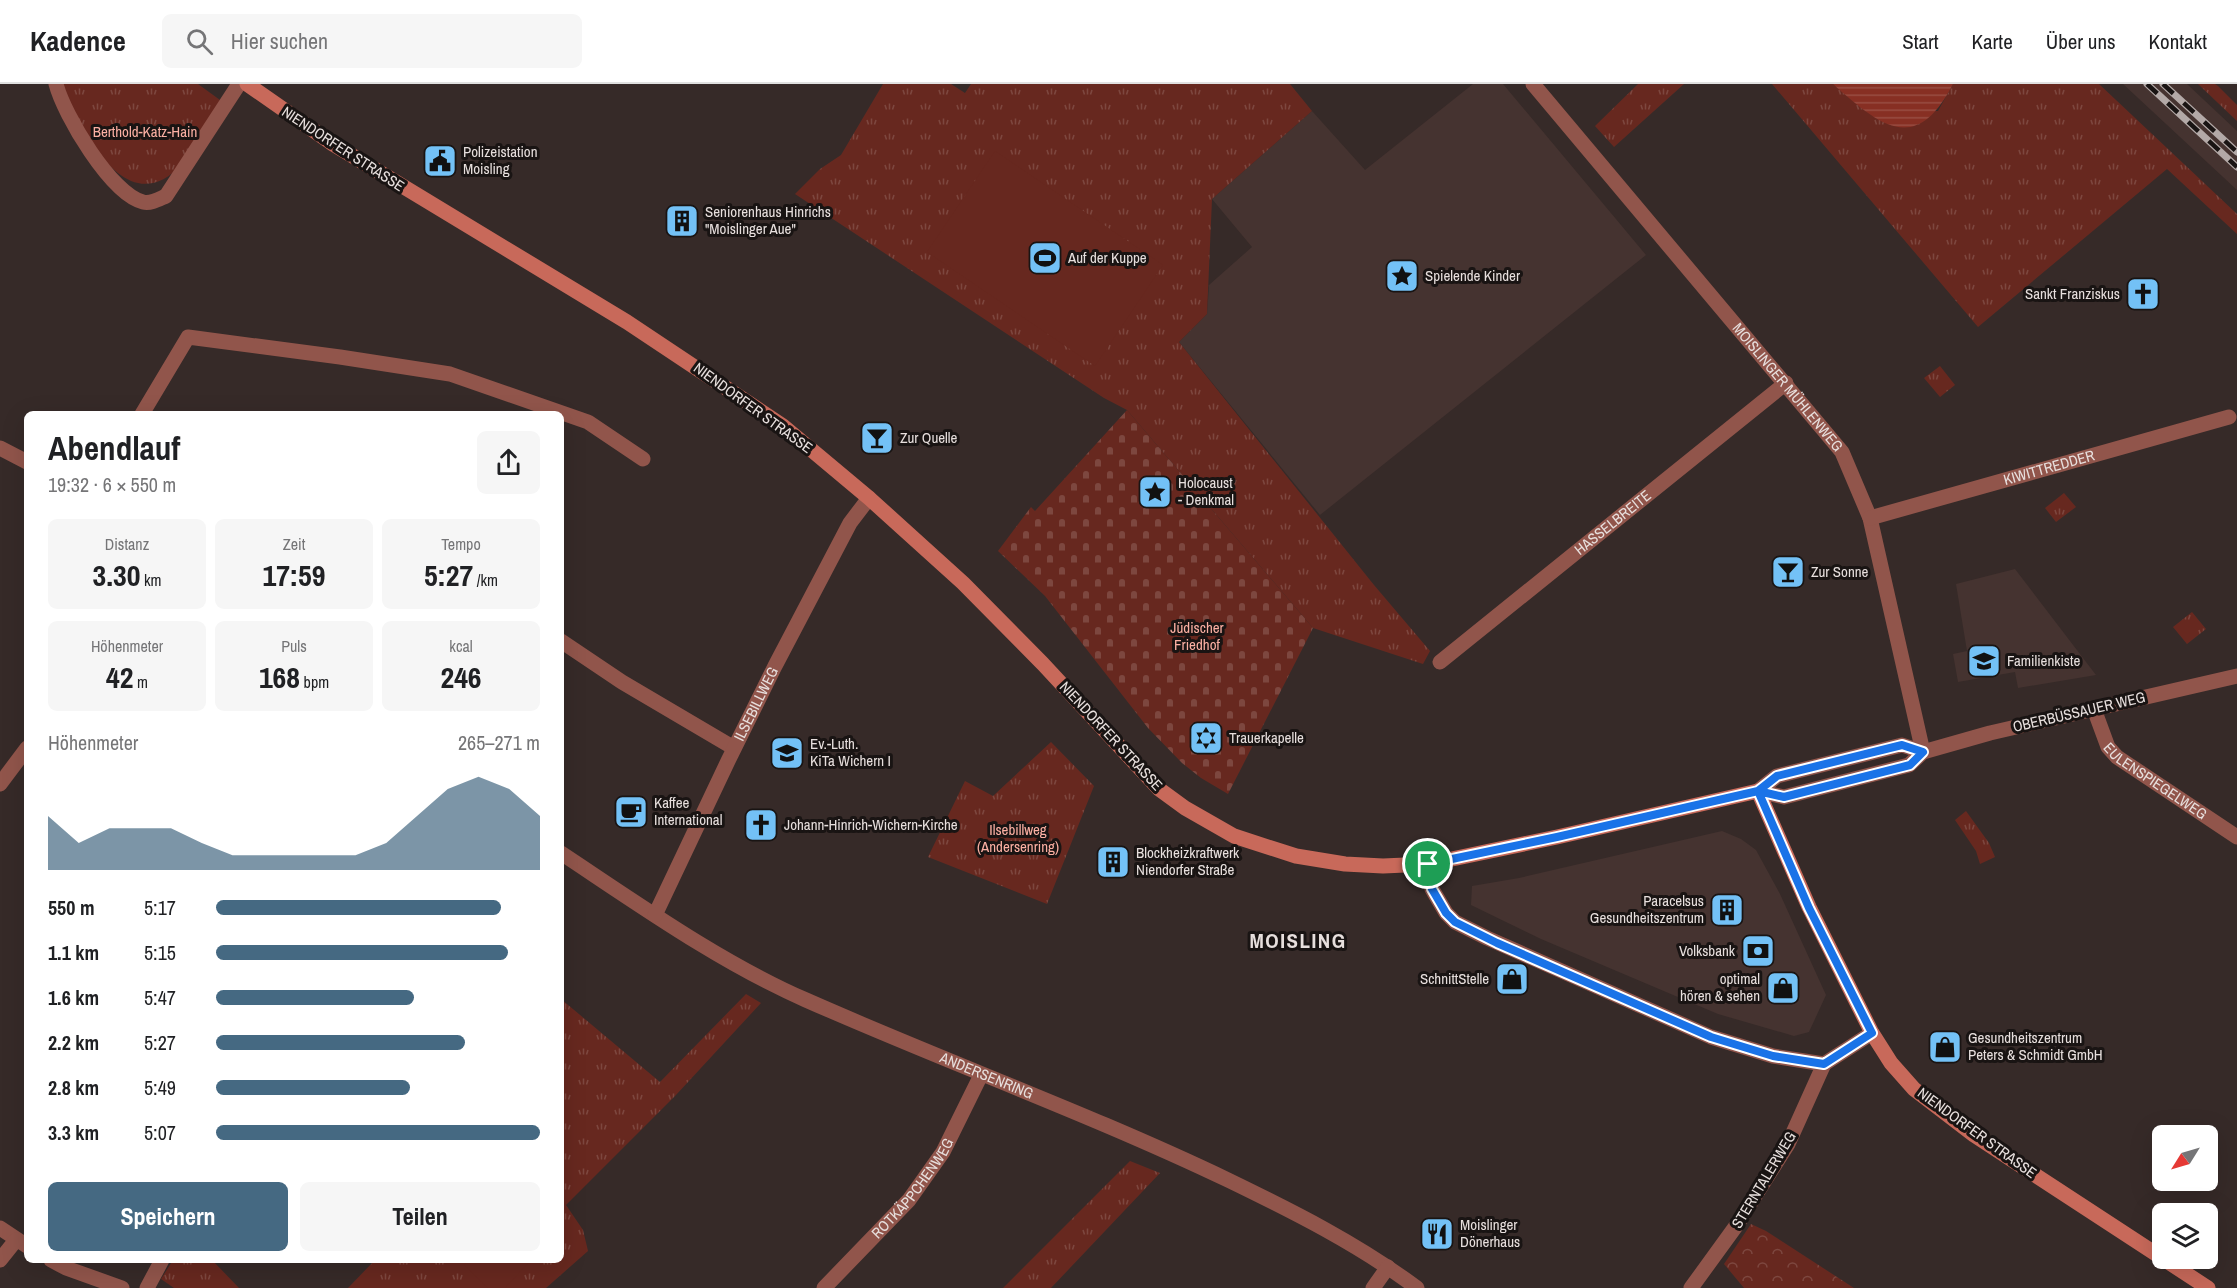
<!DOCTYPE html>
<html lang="de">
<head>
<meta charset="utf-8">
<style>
	:root { --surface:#fff; --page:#f6f6f6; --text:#202124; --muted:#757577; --line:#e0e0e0; --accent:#456982 }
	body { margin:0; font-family:"Archivo Narrow",sans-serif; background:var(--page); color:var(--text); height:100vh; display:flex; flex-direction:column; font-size:22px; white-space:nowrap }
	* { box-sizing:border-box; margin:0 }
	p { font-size:20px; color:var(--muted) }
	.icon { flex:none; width:33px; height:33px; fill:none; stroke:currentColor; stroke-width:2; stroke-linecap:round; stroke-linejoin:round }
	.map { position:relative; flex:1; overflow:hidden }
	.side { position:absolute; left:24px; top:327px; width:540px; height:852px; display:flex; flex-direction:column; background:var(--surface); border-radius:9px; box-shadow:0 6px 24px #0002 }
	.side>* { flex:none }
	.needle { width:39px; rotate:233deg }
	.buttons { position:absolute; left:2152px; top:1041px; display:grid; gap:12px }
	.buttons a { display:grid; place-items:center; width:66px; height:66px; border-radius:9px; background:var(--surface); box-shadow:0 6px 24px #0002; font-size:30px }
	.pin { position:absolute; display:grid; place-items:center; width:51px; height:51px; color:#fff; margin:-26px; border:3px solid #fff; border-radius:50%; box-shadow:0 2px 6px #0007 }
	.round { display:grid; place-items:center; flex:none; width:63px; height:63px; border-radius:9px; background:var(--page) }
	.summary { display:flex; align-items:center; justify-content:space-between; height:102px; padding:0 24px }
	h1 { font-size:33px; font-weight:700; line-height:45px }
	.stats { display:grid; grid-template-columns:repeat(3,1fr); gap:9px; height:102px; padding:6px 24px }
	.stats div { display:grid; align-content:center; border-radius:9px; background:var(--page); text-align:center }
	.stats b { font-size:30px; font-weight:700 }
	.stats small { font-size:16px; font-weight:400 }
	.stats p { font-size:16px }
	.chart { height:168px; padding:12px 24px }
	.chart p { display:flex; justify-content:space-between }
	.chart svg { width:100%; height:108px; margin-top:6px; fill:var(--accent); opacity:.7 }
	.button { display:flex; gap:12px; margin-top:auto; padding:12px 24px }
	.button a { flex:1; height:69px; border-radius:9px; background:var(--accent); color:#fff; font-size:24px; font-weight:700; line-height:69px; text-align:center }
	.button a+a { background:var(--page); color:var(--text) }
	ul { padding:0 24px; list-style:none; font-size:20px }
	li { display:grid; grid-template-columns:96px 72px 1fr; align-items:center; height:45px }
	li i { height:15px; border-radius:8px; background:var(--accent) }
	header { display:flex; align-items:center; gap:36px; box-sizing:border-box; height:84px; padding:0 30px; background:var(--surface); border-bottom:2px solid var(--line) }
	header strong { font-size:28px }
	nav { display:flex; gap:33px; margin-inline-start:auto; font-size:21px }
	.search { width:420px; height:54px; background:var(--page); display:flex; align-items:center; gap:15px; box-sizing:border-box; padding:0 21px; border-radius:9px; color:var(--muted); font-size:22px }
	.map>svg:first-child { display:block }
	.built { fill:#453330 }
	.grass { fill:url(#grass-tufts) }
	.forest { fill:url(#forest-crowns) }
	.cemetery { fill:url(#cemetery-stones) }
	.pitch { fill:#67281f }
	.water { fill:url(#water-rules) }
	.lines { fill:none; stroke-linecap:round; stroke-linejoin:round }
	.minor { stroke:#91554b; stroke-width:15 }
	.tertiary { stroke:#91554b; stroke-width:15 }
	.secondary { stroke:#c8695a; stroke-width:15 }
	.rail-casing { stroke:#b3a9a7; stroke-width:7 }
	.rail { stroke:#191413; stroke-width:4.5; stroke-dasharray:14; stroke-linecap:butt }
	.route-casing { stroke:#fff; stroke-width:12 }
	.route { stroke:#1a73e8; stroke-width:8 }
	.labels { text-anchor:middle; stroke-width:6; stroke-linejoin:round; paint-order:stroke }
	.park-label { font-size:15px; fill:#fcb0a3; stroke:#191413 }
	.street-label { font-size:15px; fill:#e7dfdd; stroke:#191413 }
	.poi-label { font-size:15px; fill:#e7dfdd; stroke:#191413; text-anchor:start }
	.district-label { font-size:21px; font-weight:bold; letter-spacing:1.5px; fill:#e7dfdd; stroke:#191413 }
</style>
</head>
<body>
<header>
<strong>Kadence</strong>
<div class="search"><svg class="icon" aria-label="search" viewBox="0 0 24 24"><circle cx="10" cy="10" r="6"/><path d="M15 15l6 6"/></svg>Hier suchen</div>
<nav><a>Start</a><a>Karte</a><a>Über uns</a><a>Kontakt</a></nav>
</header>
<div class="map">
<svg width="2237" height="1204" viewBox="0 0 2237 1204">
	<defs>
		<pattern id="grass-tufts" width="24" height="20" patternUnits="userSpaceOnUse" patternTransform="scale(1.5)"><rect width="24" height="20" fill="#67281f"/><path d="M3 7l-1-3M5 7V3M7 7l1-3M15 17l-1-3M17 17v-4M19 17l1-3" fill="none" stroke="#7d473f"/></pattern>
		<pattern id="forest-crowns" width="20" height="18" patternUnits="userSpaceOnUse" patternTransform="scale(1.5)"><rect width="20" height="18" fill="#67281f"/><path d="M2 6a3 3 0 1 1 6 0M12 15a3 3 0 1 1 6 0" fill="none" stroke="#7d473f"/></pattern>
		<pattern id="cemetery-stones" width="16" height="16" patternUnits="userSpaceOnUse" patternTransform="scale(1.5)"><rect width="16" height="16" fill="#67281f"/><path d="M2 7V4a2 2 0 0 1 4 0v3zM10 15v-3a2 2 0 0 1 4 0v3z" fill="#7d473f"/></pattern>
		<pattern id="water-rules" width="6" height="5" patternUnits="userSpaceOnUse" patternTransform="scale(1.5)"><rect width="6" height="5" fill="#872f23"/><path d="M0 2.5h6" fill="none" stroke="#984d42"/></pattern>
	</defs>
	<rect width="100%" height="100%" fill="#362a28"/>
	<!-- built -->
	<path class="built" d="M 1473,0 L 1503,0 L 1646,171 L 1320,431 L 1179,258 L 1207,230 L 1209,201 L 1252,163 L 1212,115 L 1312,27 L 1365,86 Z
		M 2123,0 L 2187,0 L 2237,47 L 2237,106 Z
		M 2015,485 L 2096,591 L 2018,604 L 2015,588 L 1958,598 L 1953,570 L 1967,567 L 1956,500 Z
		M 1722,747 L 1741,755 L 1756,766 L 1780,810 L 1826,911 L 1809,948 L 1794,952 L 1718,930 L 1541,855 L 1471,821 L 1472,802 L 1519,794 Z"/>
	<!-- grass -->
	<path class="grass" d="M 62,0 L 198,0 L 220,16 C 209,35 195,64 182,80 C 126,142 80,43 62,0 Z
		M 883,0 L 951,0 L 965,9 L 971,0 L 1290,0 L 1312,27 L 1212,115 L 1207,230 L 1179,258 L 1374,501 L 1430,567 L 1423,580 L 1313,544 L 1127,326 L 1104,314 L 795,110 L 820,85 L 841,71 Z
		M 1638,0 L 1684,0 L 1614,63 L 1595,42 Z
		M 1772,0 L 1833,0 L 1867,28 L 1938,27 L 1953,0 L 2099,0 L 2237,130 L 2237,150 L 2167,85 L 1978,243 Z
		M 2198,0 L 2215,0 L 2218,2 L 2237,21 L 2237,37 Z
		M 1940,282 L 1955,301 L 1940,313 L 1924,294 Z
		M 2064,409 L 2076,423 L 2056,438 L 2045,424 Z
		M 2192,528 L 2206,545 L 2187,560 L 2173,543 Z
		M 1051,658 L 1094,702 L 1047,820 L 928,773 L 965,697 L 993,712 Z
		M 1966,727 L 1989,759 L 1995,773 L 1980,780 L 1976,767 L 1955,736 Z
		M 746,910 L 761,919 L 676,1011 L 566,1121 L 583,1146 L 588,1167 L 546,1204 L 348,1204 L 375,1176 L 561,1176 L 561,915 L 660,998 Z
		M 1130,1077 L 1160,1089 L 1051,1204 L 1003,1204 Z
		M 173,1176 L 212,1176 L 239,1204 L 174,1204 L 161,1195 Z"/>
	<!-- forest -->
	<path class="forest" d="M 1751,1140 L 1766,1147 L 1854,1204 L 1744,1204 L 1724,1180 Z"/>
	<!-- cemetery -->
	<path class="cemetery" d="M 1127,326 L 1313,544 L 1228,710 L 1201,694 L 1182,679 L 1148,644 L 1045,512 L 998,467 L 1031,423 L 1035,427 Z"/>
	<!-- pitch -->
	<path class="pitch" d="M 995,67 L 1163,181 L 1095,282 L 927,168 Z
		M 469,1176 L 531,1176 L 505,1204 L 488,1204 L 464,1181 Z"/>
	<!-- water -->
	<path class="water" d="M 1833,0 L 1953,0 C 1916,72 1880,42 1833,0 Z"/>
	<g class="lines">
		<!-- minor -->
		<g class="minor">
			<path d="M 56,0 C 64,31 111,110 143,118 C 151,120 159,115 166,112 L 239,0"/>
			<path id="s1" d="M 1533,0 L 1842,368 L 1870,434 L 1923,668"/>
			<path d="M 142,330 L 188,253 L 340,273 L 450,290 L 588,338 L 643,375"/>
			<path d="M 0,364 L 27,378"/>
			<path id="s2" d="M 1870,434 L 2229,333"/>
			<path d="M 561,557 L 622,598 L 734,664"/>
			<path id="s3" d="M 1440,578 L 1786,299"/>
			<path id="s4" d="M 2094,625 L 2108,663 L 2117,673 L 2237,753"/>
			<path d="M 0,700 L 27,664"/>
			<path d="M 1758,707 L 1784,713 L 1909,681 L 1923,668 L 1990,649 L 2237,592"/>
			<path d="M 1758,707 L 1777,692 L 1902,661 L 1923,668"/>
			<path id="s5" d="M 561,769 C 638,820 721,879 806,916 C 946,978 1090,1030 1228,1096 C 1294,1128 1358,1160 1417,1204"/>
			<path id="s6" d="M 655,831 L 728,677 L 775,582 L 850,439 L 869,414"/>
			<path d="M 0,1144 L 27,1162"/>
			<path d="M 0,1176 L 16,1156"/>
			<path d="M 51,1176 L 66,1184 L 122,1204"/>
			<path d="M 147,1204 L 162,1176"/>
			<path id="s7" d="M 824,1204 L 909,1116 L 943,1068 L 981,991"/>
			<path d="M 1373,1204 L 1388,1183"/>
			<path d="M 1691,1204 L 1736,1142 L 1788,1060 L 1824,980"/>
		</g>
		<!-- tertiary -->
		<path class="tertiary" d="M 1428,780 L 1432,805 L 1446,829 L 1455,838 L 1487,854 L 1711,953 L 1773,972 L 1824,980 L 1872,949"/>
		<!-- secondary -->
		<path class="secondary" d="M 247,0 L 333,60 L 627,238 L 783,342 L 869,414 L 963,499 L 1043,580 L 1159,705 L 1185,724 L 1234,752 L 1296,772 L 1345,780 L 1383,782 L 1428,780 L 1557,753 L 1758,707 L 1809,823 L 1872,949 L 1891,979 L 1914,1005 L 1974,1051 L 2208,1204"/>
		<!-- rail casing -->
		<g class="rail-casing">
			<path id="rail" d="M 2147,0 L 2237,83
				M 2163,0 L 2237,68"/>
		</g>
		<!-- rail -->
		<use href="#rail" class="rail"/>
	</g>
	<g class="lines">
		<!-- route casing -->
		<g class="route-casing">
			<path id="route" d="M 1428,780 L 1432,805 L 1446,829 L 1455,838 L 1497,859 L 1711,953 L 1773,972 L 1824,980 L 1872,949 L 1809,824 L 1758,707 L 1784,713 L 1910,681 L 1923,668 L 1902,661 L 1777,692 L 1758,707 L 1557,753 L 1428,780"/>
		</g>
		<!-- route -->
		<use href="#route" class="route"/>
	</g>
	<!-- icons -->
	<defs>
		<g id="civic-square" transform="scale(1.725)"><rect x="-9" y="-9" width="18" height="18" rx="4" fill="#73c1f6" stroke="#191413"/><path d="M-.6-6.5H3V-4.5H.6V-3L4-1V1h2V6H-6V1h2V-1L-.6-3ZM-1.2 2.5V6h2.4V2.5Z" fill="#111"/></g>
		<g id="building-square" transform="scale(1.725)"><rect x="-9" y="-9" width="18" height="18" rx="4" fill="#73c1f6" stroke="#191413"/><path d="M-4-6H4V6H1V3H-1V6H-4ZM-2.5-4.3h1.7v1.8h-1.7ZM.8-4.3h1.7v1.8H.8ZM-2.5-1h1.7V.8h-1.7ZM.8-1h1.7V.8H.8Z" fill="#111"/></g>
		<g id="stadium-square" transform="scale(1.725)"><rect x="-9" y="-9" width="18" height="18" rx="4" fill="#73c1f6" stroke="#191413"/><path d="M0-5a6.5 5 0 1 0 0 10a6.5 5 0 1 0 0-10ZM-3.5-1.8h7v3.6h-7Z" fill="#111"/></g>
		<g id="sight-square" transform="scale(1.725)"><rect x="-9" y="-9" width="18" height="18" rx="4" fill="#73c1f6" stroke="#191413"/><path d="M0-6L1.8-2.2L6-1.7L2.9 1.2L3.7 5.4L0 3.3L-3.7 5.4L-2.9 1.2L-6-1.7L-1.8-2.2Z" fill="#111"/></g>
		<g id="church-square" transform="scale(1.725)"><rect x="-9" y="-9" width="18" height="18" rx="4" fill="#73c1f6" stroke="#191413"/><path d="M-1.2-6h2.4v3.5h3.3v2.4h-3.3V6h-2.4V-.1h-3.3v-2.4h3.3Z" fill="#111"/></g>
		<g id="bar-square" transform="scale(1.725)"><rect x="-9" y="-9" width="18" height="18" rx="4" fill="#73c1f6" stroke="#191413"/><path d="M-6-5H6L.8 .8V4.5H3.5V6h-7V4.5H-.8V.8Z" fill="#111"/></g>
		<g id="school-square" transform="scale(1.725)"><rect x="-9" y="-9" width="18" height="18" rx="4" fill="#73c1f6" stroke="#191413"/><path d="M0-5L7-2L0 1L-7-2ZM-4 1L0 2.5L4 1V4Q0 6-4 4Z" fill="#111"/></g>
		<g id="synagogue-square" transform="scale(1.725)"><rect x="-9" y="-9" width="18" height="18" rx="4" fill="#73c1f6" stroke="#191413"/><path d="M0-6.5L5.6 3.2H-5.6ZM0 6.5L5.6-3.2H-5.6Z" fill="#111"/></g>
		<g id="cafe-square" transform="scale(1.725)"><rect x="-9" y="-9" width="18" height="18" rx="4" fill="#73c1f6" stroke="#191413"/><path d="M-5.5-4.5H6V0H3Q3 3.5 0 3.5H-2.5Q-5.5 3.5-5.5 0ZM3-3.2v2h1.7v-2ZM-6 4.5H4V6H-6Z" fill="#111"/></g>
		<g id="bank-square" transform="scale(1.725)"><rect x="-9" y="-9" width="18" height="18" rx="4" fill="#73c1f6" stroke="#191413"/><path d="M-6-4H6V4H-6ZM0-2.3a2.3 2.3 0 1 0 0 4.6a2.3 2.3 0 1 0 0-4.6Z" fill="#111"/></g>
		<g id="shop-square" transform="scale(1.725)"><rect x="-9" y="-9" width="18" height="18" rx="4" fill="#73c1f6" stroke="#191413"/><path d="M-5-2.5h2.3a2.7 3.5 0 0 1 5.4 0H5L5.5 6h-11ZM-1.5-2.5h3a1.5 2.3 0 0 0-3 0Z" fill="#111"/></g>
		<g id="restaurant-square" transform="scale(1.725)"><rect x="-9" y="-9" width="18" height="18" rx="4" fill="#73c1f6" stroke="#191413"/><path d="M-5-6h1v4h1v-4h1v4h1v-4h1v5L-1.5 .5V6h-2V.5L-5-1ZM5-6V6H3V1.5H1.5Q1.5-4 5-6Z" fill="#111"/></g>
	</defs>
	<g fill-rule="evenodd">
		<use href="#civic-square" x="440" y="77"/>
		<use href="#building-square" x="682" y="137"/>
		<use href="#stadium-square" x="1045" y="174"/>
		<use href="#sight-square" x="1402" y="192"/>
		<use href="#church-square" x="2143" y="210"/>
		<use href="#bar-square" x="877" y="354"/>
		<use href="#sight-square" x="1155" y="408"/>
		<use href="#bar-square" x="1788" y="488"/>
		<use href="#school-square" x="1984" y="577"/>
		<use href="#synagogue-square" x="1206" y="654"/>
		<use href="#school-square" x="787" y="669"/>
		<use href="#cafe-square" x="631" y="728"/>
		<use href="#church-square" x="761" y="741"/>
		<use href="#building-square" x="1113" y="778"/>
		<use href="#building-square" x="1727" y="826"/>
		<use href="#bank-square" x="1758" y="867"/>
		<use href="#shop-square" x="1512" y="895"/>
		<use href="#shop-square" x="1783" y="904"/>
		<use href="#shop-square" x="1945" y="963"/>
		<use href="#restaurant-square" x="1437" y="1150"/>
	</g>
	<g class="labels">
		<!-- park labels -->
		<g class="park-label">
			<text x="145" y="53">Berthold-Katz-Hain</text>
			<text x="1197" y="549">Jüdischer<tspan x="1197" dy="17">Friedhof</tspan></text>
			<text x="1018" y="751">Ilsebillweg<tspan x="1018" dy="17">(Andersenring)</tspan></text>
		</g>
		<!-- street labels -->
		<g class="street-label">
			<text transform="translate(343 65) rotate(33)" y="5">NIENDORFER STRASSE</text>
			<text dy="5" stroke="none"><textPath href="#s1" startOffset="396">MOISLINGER MÜHLENWEG</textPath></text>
			<text transform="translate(753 324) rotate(36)" y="5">NIENDORFER STRASSE</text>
			<text dy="5" stroke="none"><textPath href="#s2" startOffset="186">KIWITTREDDER</textPath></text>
			<text dy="5" stroke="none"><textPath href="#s3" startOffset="222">HASSELBREITE</textPath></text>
			<text dy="5" stroke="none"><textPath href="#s6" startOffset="234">ILSEBILLWEG</textPath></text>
			<text transform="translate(2079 628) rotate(-13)" y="5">OBERBÜSSAUER WEG</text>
			<text transform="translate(1111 652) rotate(47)" y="5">NIENDORFER STRASSE</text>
			<text dy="5" stroke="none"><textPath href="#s4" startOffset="99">EULENSPIEGELWEG</textPath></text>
			<text dy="5" stroke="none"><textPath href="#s5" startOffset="482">ANDERSENRING</textPath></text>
			<text transform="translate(1977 1049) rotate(36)" y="5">NIENDORFER STRASSE</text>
			<text transform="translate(1764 1096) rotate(-59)" y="5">STERNTALERWEG</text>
			<text dy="5" stroke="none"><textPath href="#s7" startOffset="134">ROTKÄPPCHENWEG</textPath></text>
		</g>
		<!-- poi labels -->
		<g class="poi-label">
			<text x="463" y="73">Polizeistation<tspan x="463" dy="17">Moisling</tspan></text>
			<text x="705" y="133">Seniorenhaus Hinrichs<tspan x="705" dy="17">"Moislinger Aue"</tspan></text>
			<text x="1068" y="179">Auf der Kuppe</text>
			<text x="1425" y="197">Spielende Kinder</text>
			<text x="2120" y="215" text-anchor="end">Sankt Franziskus</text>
			<text x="900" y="359">Zur Quelle</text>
			<text x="1178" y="404">Holocaust<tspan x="1178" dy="17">- Denkmal</tspan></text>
			<text x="1811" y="493">Zur Sonne</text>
			<text x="2007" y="582">Familienkiste</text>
			<text x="1229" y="659">Trauerkapelle</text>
			<text x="810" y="665">Ev.-Luth.<tspan x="810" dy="17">KiTa Wichern I</tspan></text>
			<text x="654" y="724">Kaffee<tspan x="654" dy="17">International</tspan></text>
			<text x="784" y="746">Johann-Hinrich-Wichern-Kirche</text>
			<text x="1136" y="774">Blockheizkraftwerk<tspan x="1136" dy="17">Niendorfer Straße</tspan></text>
			<text x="1704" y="822" text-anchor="end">Paracelsus<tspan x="1704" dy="17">Gesundheitszentrum</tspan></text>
			<text x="1735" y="872" text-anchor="end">Volksbank</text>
			<text x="1489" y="900" text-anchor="end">SchnittStelle</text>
			<text x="1760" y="900" text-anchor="end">optimal<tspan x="1760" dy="17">hören &amp; sehen</tspan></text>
			<text x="1968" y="959">Gesundheitszentrum<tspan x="1968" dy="17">Peters &amp; Schmidt GmbH</tspan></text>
			<text x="1460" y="1146">Moislinger<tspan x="1460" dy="17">Dönerhaus</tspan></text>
		</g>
		<!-- district labels -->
		<g class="district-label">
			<text x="1298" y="864">MOISLING</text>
		</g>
	</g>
</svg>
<div class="buttons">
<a><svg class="needle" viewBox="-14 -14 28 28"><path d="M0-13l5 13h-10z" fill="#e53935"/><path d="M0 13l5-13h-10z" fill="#757577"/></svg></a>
<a><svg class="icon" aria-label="layers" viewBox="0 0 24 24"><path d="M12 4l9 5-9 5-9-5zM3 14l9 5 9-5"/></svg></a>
</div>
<div class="pin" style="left:1428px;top:780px;background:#1e9e55"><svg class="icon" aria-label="arrive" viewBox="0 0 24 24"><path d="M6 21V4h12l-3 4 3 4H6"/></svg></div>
<section class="side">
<div class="summary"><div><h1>Abendlauf</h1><p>19:32 · 6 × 550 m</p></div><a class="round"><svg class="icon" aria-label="share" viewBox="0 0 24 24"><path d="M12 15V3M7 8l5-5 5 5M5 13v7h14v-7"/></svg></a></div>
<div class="stats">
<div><p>Distanz</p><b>3.30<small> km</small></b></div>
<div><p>Zeit</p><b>17:59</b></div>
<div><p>Tempo</p><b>5:27<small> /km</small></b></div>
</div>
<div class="stats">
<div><p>Höhenmeter</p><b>42<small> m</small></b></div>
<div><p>Puls</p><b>168<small> bpm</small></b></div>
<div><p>kcal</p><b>246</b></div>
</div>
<div class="chart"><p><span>Höhenmeter</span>265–271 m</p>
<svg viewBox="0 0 160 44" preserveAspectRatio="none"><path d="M0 44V22L10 33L20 27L30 27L40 27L50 33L60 38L70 38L80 38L90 38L100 38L110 33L120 22L130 11L140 6L150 11L160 22V44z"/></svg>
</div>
<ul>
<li><b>550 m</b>5:17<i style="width:88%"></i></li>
<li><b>1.1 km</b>5:15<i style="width:90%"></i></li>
<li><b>1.6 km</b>5:47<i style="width:61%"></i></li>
<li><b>2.2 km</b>5:27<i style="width:77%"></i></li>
<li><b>2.8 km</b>5:49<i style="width:60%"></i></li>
<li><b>3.3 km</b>5:07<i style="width:100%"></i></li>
</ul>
<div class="button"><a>Speichern</a><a>Teilen</a></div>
</section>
</div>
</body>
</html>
